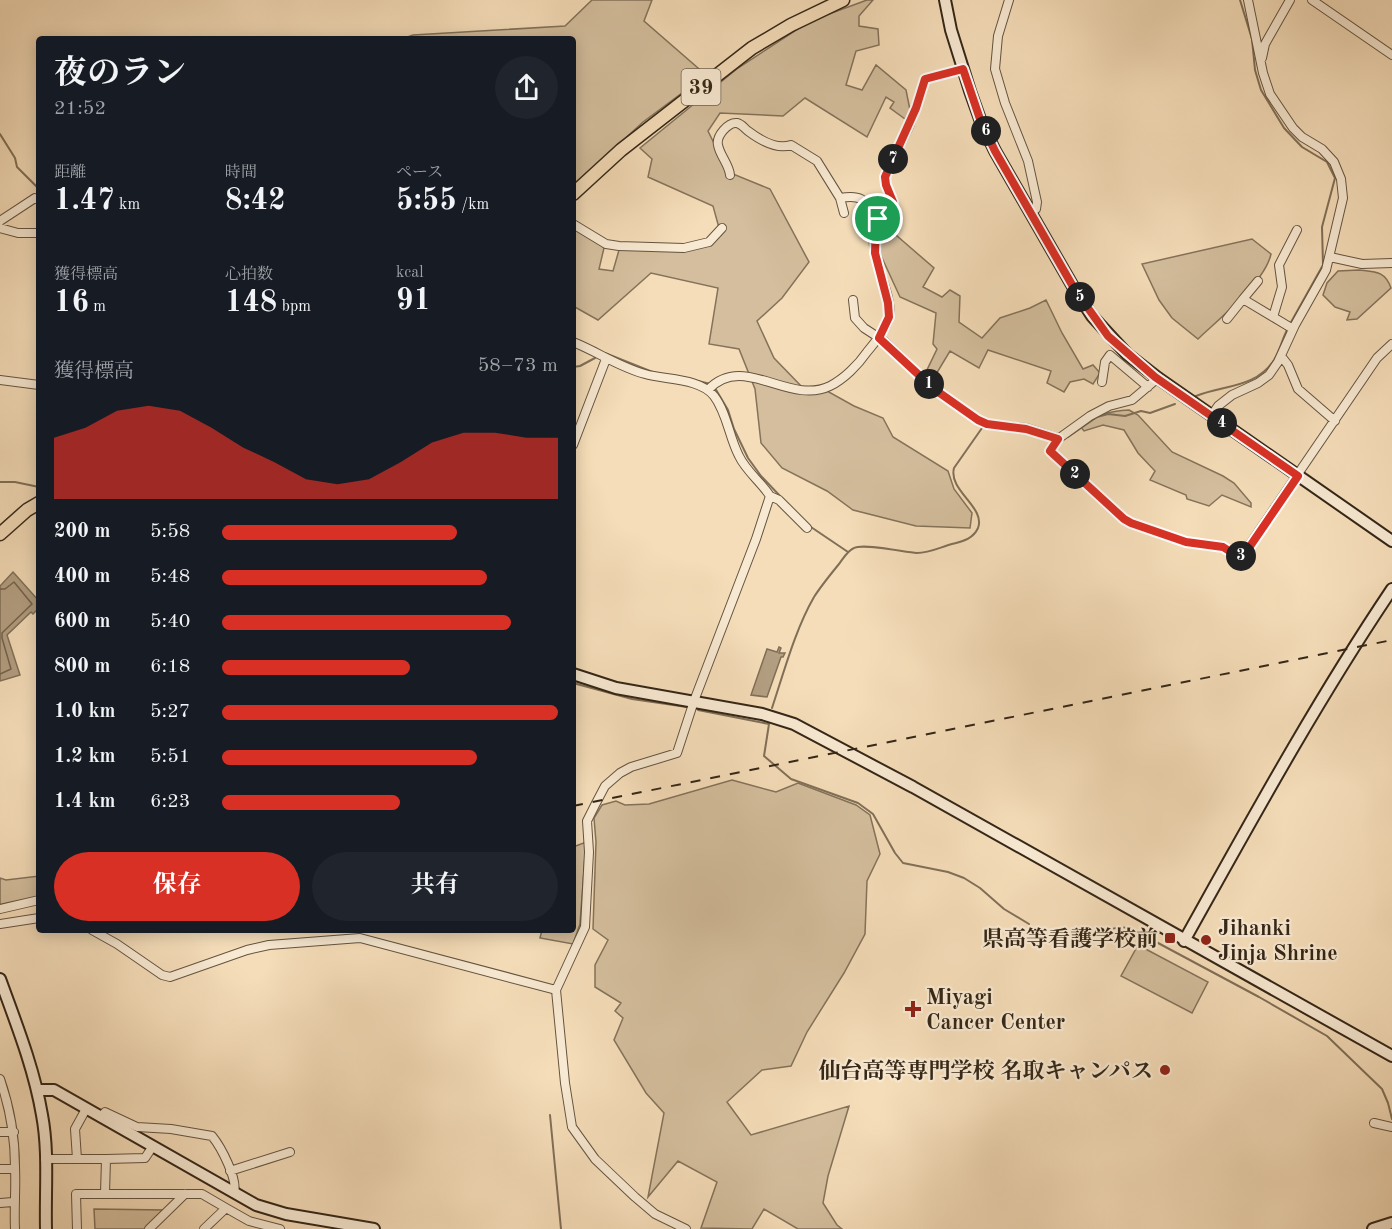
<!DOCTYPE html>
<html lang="ja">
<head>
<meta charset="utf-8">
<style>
	:root { --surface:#171b24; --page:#20242c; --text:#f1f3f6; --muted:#9ea1a6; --accent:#d93025 }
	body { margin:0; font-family:"Old Standard TT","Noto Serif JP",serif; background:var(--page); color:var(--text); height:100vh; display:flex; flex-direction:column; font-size:22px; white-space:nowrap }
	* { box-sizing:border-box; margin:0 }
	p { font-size:20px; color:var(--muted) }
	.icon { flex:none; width:33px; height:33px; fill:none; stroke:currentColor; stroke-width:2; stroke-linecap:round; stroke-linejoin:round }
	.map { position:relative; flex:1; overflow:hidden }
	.panel { position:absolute; left:36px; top:36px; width:540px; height:897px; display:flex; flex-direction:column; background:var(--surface); border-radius:6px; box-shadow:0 3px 15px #0003 }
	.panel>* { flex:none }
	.pin { position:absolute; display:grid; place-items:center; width:51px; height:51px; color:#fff; margin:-26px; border:3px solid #fff; border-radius:50%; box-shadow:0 2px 6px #0007 }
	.km { position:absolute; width:30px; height:30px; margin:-15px; border-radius:50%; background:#222; color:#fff; font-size:16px; line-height:30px; text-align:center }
	.round { display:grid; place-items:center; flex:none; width:63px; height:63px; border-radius:32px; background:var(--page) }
	.head { display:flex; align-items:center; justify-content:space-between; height:102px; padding:0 18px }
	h1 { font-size:33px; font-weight:700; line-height:45px }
	.stats { display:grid; grid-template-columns:repeat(3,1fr); gap:9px; height:102px; padding:6px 18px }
	.stats div { display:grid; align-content:center }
	.stats b { font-size:30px; font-weight:700 }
	.stats small { font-size:16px; font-weight:400 }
	.stats p { font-size:16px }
	.chart { height:168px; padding:12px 18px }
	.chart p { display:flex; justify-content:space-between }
	.chart svg { width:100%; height:108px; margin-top:6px; fill:var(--accent); opacity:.7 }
	.cta { display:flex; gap:12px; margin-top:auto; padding:12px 18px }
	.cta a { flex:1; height:69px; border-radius:36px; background:var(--accent); color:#fff; font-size:24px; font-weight:700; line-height:69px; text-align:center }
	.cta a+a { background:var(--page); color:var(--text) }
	ul { padding:0 18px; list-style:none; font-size:20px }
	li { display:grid; grid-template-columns:96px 72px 1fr; align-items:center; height:45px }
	li i { height:15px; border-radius:8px; background:var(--accent) }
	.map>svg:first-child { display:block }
	.green { fill:#d4be9d; stroke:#84725a; stroke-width:1.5 }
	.water { fill:#b39f82; stroke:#806f57; stroke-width:1.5 }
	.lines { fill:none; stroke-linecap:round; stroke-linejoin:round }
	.shore { stroke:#74624c; stroke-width:1.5 }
	.stream { stroke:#806f57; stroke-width:2 }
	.street-casing { stroke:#645440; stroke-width:10 }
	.secondary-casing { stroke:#342617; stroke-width:14 }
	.primary-casing { stroke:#342617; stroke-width:15 }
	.street { stroke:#f8e9d2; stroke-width:8 }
	.secondary { stroke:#f8e9d2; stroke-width:10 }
	.primary { stroke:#f5ddb9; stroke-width:12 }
	.rail { stroke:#342617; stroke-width:2; stroke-dasharray:10 10; stroke-linecap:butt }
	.route-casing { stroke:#fff; stroke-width:12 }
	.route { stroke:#d93025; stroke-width:8 }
	.poi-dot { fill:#8f2418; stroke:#f8e9d2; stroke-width:2 }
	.labels { text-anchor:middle; stroke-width:4.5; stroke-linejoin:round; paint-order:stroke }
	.shield { fill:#f8e9d2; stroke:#6f604f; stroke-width:1.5 }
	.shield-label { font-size:21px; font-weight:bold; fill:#342617 }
	.poi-label { font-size:22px; font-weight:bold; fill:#342617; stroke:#f8e9d2; text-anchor:start }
</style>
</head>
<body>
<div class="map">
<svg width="1392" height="1229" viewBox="0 0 1392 1229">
	<rect width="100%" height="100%" fill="#f5ddb9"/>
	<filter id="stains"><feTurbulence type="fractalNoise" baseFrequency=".00333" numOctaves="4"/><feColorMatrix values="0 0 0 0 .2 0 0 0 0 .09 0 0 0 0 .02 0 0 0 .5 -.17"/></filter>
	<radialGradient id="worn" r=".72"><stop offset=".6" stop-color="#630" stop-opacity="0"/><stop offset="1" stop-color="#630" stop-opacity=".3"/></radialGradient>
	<!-- green -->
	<path class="green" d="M 592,0 L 652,0 L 644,21 L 706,75 L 643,122 L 573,186 L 573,39 L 402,39 L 413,35 L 565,26 Z
		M 867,0 L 873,0 L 859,16 L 859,26 L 878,29 L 879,45 L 856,51 L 846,85 L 862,90 L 876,65 L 906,90 L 910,110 L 905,119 L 890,108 L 894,102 L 886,97 L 867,137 L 805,98 L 783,116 L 720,113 L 708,131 L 728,172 L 770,189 L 809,262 L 782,298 L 757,321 L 774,358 L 804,389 L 820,387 L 854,406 L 883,418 L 893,437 L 948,471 L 954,489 L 972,513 L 970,528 L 916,526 L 853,510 L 827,491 L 782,468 L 761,443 L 755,389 L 739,349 L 709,344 L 718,288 L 651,273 L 598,320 L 573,306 L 573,225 L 589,234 L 604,248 L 599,269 L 613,271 L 619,250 L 685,249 L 721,235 L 713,206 L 648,177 L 652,159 L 640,148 L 738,68 L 810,21 Z
		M 889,229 L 934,268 L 923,287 L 942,297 L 950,290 L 960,296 L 959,322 L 982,338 L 1000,318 L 1030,308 L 1046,300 L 1062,333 L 1083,369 L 1093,365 L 1100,373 L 1093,384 L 1084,379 L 1070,382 L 1064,392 L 1047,383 L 1051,371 L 988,350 L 979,368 L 950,351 L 935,376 L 926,372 L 937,349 L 933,344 L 936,313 L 900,297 L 877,247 Z
		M 1252,239 L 1271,254 C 1265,282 1219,319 1198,339 L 1172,318 L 1159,300 L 1142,264 Z
		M 1359,270 C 1376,272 1385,271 1391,288 L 1357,319 L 1347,320 L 1350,312 L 1335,307 L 1323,295 L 1327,283 L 1338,271 Z
		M 1129,410 L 1138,415 L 1172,452 L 1223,476 L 1234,483 L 1251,503 L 1251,507 L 1222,495 L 1209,506 L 1187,499 L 1186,495 L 1150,480 L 1155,471 L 1138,453 L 1124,430 L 1103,425 L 1084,431 L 1080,426 C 1096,415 1109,411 1129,410 Z
		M 732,780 L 776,792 L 798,783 L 856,805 L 870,815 L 880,854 L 867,881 L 865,934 L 844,973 L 807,1032 L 791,1066 L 762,1070 L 727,1102 L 751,1135 L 849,1106 L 828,1176 L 823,1203 L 837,1225 L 842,1229 L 798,1229 L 764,1209 L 752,1229 L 701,1228 L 717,1182 L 678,1161 L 648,1197 L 664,1113 L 646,1093 L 614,1040 L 623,1018 L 615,1011 L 621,1003 L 595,987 L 595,965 L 608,940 L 593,929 L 596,842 L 594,818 L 602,805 L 616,801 L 625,805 L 649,804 Z
		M 586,842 L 580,924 L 573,944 L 540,938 L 542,930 L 573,930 L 573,847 Z
		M 39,876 L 39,897 L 0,905 L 0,878 L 6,880 Z
		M 1138,945 L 1208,982 L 1192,1013 L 1121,976 Z
		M 94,1209 L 164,1210 L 146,1229 L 95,1229 Z"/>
	<!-- water -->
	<path class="water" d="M 13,572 L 39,601 L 39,608 L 33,614 L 31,612 L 7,635 L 20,675 L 0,681 L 0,586 Z
		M 779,647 L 781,648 L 779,653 L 785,653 L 783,657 L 781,657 L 767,697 L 751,695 L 767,649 L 777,652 Z"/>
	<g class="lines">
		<!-- shore -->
		<path class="shore" d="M 0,589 L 5,589 L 14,582 L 32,604 L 2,633 L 2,638 L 11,669 L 0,674"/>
		<!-- stream -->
		<path class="stream" d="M 1240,0 L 1252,39 L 1255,70 L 1261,90 L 1284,128 L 1302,147 L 1327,162 L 1335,178 L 1322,227 L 1323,265 L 1290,324
			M 0,134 L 15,158 L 17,167 L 39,189
			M 605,353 L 655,373
			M 573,367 L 580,366 L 595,358
			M 693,380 L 711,384
			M 715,388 L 728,410 L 734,429 L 748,458 L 761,476 L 781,497
			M 1196,396 C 1224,385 1256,388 1274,360 C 1280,350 1282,340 1287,330
			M 1003,422 L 1027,424 L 1058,434
			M 1064,437 L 1068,437 L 1097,417 L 1108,414 L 1125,416 L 1141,411 L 1150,413 L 1175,404
			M 0,482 L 15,482 L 39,487
			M 808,525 L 848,552
			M 573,683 L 632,699 L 687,707
			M 772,708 C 784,672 795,630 814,597 C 821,586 830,575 839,564 C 843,559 847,551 854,548 C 863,543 904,552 917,553 C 929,553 941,547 952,544 C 963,541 973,539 978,528 C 986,507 948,491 954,468 L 982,428
			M 698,710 L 769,724 L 764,756 L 791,779 L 858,803 L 873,814 L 895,853 L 903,863 L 948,872 L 964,878 L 980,888 L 1004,909 L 1029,924
			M 1049,930 C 1063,936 1077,938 1092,934 C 1106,931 1114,926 1130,928 L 1259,997 L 1327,1036 L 1382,1089 L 1388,1103 L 1392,1119
			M 550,1115 L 561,1229"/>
		<!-- street casing -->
		<g class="street-casing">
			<path id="street" d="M 1009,0 L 998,36 L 995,69 L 1005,103 L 1028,161 L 1037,202 L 1036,209 L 1031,213
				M 1312,0 L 1392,55
				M 1262,58 L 1265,44 L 1290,0
				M 730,175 C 729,164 720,156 718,145 C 716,136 728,122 737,123 C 742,124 745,129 748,131 C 760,140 777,150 791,145 L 817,161 L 840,198 C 864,194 865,201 878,219
				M 840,198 L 844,213
				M 0,221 L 35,198 L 39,200
				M 573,224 L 606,244 L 619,246 L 684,248 L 709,242 L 722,228
				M 0,228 L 18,233 L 39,233
				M 1330,257 L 1362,264 L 1392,263
				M 1243,299 L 1258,281
				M 853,300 L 855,318 L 864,328 L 884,341 L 934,389 L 978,420 L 987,424 L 1026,429 L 1058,439
				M 1273,317 L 1282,287 L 1279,265 L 1297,230
				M 1227,319 L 1243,299 L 1293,329
				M 573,342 C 598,352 619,367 645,374 C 665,380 700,378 714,396 C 727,413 729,437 739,456 C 746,471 761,482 770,496 L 756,539 L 694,701 L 677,753 L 631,767 L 620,773 L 605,786 L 595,805 L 587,821 L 589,852 L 585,927 L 556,990 L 565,1083 L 572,1127 L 595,1159 L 635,1197 L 655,1214 L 686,1229
				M 1281,356 L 1288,365 L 1298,389 L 1335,421
				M 1158,378 L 1132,400 L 1109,406 L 1090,416 L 1058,439 L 1050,451 L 1124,519 L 1131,523 L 1186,542 L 1223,547 L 1237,556 L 1242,556 L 1377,358 L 1392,344
				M 0,380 L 39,385
				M 1102,382 L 1105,362 L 1110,355 L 1148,387
				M 708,390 C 743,352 789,406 830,386 C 844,379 858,365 867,352 C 875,342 886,330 889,317 C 894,291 865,256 876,222 C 878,215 889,210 893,202 L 886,185 L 885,177 L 910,124 L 925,79 L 963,69
				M 1211,416 L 1218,406 L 1232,395 L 1258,383 L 1269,375 L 1278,362 L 1295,325 L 1326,270 L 1343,198 L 1341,179 L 1334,162 L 1322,149 L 1302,137 L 1293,128 L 1270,94 L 1263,73 L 1248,0
				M 573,445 L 606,359
				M 770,496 L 779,500 L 807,528
				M 0,909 L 39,900
				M 0,924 L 39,918
				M 92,930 L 117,944 L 162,975 L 170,977 L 247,950 L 269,945 L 360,938 L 556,990
				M 0,1079 C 10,1108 15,1137 15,1167 C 16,1188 14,1208 15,1229
				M 100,1117 L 105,1112 L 137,1127 L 171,1129 L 212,1136 C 221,1147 238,1179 234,1193
				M 1374,1123 L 1392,1127
				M 0,1132 L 14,1132
				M 45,1159 L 106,1159 L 105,1193
				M 77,1159 L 75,1129 L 86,1109
				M 106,1159 L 145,1158 L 153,1146
				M 0,1169 L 15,1169
				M 230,1171 L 290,1152
				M 0,1203 L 13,1202
				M 77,1229 L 76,1194 L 202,1194 L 226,1208
				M 149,1229 L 185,1194
				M 204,1229 L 226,1208 L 249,1221 L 280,1229"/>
		</g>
		<!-- secondary casing -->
		<g class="secondary-casing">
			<path id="secondary" d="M 945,0 L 951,30 L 970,91 L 981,122 L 995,151 L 1075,290 L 1092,316 L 1127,354 L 1158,378 L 1392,541
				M 573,674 L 616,688 L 762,714 L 794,724 L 913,787 L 1392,1056
				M 1184,941 C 1251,821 1316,702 1392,589
				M 0,979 C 16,1023 34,1068 42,1115 C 49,1152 45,1191 46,1229
				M 37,1090 L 54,1090 L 256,1205 L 286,1214 L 374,1229
				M 1373,1229 L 1392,1223"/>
		</g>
		<!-- primary casing -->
		<g class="primary-casing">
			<path id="primary" d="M 573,194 L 621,150 L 752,48 L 791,25 L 843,0
				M 0,534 L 27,510 L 39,503"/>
		</g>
		<!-- street -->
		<use href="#street" class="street"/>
		<!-- secondary -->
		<use href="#secondary" class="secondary"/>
		<!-- primary -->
		<use href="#primary" class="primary"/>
		<!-- rail -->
		<path class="rail" d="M 573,806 L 1392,640"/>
	</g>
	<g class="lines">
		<!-- route casing -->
		<g class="route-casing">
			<path id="route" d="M 963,69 L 981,122 L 995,151 L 1075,290 L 1108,336 L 1155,377 L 1298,476 L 1244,555 L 1237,556 L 1223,547 L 1186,542 L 1131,523 L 1124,519 L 1050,451 L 1058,439 L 1026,429 L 987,424 L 978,420 L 934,389 L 879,338 L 889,317 L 888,303 L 875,253 L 876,221 L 893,202 L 886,185 L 885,177 L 916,108 L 925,79 Z"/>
		</g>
		<!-- route -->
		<use href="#route" class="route"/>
	</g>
	<!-- markers -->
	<g class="poi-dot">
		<rect x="1164" y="932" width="12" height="12" rx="3"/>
		<circle cx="1206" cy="940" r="6"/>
		<path d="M910 1000h6v6h6v6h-6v6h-6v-6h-6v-6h6z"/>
		<circle cx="1165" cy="1070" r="6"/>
	</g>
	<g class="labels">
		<!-- shield labels -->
		<rect class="shield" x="681.5" y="69" width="39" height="36" rx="4.5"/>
		<g class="shield-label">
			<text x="701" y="94">39</text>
		</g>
		<!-- poi labels -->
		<g class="poi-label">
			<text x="1218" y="935">Jihanki<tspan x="1218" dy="25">Jinja Shrine</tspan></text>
			<text x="1158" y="946" text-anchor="end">県高等看護学校前</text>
			<text x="926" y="1004">Miyagi<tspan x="926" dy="25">Cancer Center</tspan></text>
			<text x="1153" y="1078" text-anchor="end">仙台高等専門学校 名取キャンパス</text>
		</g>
	</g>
	<rect width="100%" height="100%" filter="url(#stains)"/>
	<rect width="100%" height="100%" fill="url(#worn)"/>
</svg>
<div class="pin" style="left:878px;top:219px;background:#1e9e55"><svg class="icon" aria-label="arrive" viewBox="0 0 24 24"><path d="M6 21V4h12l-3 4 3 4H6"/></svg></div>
<b class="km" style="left:929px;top:384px">1</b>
<b class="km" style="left:1075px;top:474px">2</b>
<b class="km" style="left:1241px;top:556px">3</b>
<b class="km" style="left:1222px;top:423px">4</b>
<b class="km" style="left:1080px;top:297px">5</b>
<b class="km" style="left:986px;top:131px">6</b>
<b class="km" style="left:893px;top:159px">7</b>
<section class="panel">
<div class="head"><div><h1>夜のラン</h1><p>21:52</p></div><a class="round"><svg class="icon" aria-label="share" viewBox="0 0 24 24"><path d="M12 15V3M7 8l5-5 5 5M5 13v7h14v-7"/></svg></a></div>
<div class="stats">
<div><p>距離</p><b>1.47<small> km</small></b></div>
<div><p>時間</p><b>8:42</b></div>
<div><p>ペース</p><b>5:55<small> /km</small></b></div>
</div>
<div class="stats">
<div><p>獲得標高</p><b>16<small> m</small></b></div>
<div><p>心拍数</p><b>148<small> bpm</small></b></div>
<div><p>kcal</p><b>91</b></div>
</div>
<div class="chart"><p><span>獲得標高</span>58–73 m</p>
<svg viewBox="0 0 160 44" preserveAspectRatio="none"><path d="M0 44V19L10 15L20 8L30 6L40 8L50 15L60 23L70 29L80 36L90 38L100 36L110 29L120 21L130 17L140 17L150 19L160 19V44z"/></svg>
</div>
<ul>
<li><b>200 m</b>5:58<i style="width:70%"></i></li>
<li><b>400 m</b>5:48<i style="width:79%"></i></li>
<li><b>600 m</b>5:40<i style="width:86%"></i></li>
<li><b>800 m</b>6:18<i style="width:56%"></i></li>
<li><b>1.0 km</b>5:27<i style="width:100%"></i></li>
<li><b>1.2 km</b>5:51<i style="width:76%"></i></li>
<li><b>1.4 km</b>6:23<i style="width:53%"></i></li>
</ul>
<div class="cta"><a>保存</a><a>共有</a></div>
</section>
</div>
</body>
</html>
